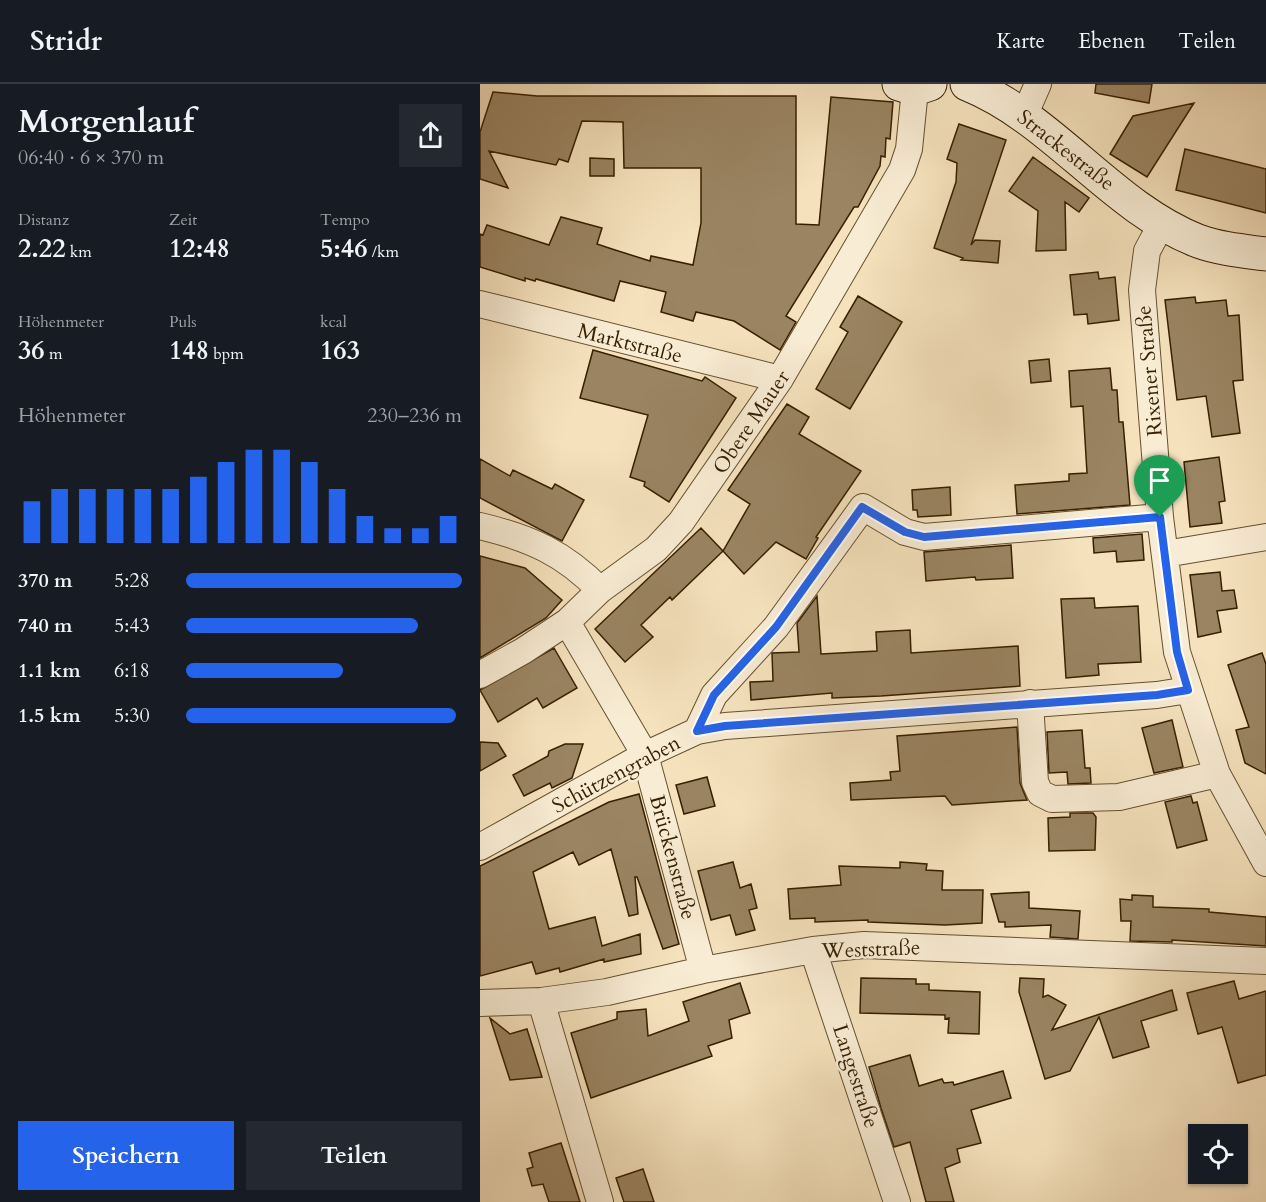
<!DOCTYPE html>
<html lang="de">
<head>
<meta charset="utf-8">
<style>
	:root { --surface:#171b24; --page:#242831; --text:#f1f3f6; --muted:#9ea1a6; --line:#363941; --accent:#2563eb }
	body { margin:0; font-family:Cardo,serif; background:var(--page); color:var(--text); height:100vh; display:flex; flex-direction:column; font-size:22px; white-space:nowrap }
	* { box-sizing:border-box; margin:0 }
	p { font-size:20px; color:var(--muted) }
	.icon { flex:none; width:33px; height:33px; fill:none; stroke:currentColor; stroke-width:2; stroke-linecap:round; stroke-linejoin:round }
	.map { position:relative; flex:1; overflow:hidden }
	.panel { display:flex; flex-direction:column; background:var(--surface); width:480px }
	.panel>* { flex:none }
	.fabs { position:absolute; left:708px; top:1040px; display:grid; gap:12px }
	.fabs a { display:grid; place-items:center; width:60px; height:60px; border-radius:0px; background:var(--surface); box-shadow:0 2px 4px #0004; font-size:30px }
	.pin { position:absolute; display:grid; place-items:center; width:51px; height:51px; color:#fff; margin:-62px -26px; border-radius:50% 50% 50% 0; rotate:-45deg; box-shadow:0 0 6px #0007 }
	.pin .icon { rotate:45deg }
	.round { display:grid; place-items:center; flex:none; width:63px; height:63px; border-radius:0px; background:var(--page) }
	.head { display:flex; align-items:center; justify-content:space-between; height:102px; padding:0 18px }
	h1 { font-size:33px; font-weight:700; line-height:45px }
	.figures { display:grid; grid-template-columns:repeat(3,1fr); gap:9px; height:102px; padding:6px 18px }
	.figures div { display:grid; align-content:center }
	.figures b { font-size:26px; font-weight:700 }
	.figures small { font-size:16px; font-weight:400 }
	.figures p { font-size:16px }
	.chart { height:168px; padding:12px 18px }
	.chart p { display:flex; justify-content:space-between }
	.chart svg { width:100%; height:108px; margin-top:6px; stroke:var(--accent); stroke-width:6 }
	.cta { display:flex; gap:12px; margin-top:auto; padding:12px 18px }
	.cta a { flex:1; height:69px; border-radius:0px; background:var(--accent); color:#fff; font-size:24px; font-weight:700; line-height:69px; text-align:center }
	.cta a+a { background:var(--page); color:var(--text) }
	ul { padding:0 18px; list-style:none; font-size:20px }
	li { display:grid; grid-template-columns:96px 72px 1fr; align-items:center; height:45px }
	li i { height:15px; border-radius:8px; background:var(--accent) }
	header { display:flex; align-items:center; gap:36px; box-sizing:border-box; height:84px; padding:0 30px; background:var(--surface); border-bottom:2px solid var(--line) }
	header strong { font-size:28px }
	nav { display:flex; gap:33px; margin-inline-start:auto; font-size:21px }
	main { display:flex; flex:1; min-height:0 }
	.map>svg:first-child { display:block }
	.building { fill:#9a8462; stroke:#371f00; stroke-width:1.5 }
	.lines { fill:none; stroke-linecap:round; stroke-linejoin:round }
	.street-casing { stroke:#66502f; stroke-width:28 }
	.secondary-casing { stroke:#371f00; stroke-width:35 }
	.street { stroke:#f8ecd4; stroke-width:26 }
	.secondary { stroke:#f8ecd4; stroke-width:33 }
	.route-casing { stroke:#fff; stroke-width:12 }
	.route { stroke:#2563eb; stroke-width:8 }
	.labels { text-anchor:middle; stroke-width:5; stroke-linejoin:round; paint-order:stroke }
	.street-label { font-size:21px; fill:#371f00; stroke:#f8ecd4 }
</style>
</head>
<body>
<header>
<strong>Stridr</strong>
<nav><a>Karte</a><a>Ebenen</a><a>Teilen</a></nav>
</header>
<main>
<section class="panel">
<div class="head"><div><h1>Morgenlauf</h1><p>06:40 · 6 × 370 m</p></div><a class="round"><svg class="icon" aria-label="share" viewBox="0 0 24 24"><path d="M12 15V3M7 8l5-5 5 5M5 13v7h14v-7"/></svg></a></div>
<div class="figures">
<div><p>Distanz</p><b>2.22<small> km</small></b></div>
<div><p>Zeit</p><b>12:48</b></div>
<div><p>Tempo</p><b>5:46<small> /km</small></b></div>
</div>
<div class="figures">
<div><p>Höhenmeter</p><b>36<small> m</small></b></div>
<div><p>Puls</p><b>148<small> bpm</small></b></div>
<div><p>kcal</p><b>163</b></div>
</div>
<div class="chart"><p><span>Höhenmeter</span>230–236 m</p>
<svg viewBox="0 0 160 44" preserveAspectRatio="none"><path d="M5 44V27M15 44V22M25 44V22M35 44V22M45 44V22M55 44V22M65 44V17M75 44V11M85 44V6M95 44V6M105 44V11M115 44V22M125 44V33M135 44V38M145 44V38M155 44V33"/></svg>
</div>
<ul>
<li><b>370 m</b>5:28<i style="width:100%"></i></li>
<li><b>740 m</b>5:43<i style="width:84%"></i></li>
<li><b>1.1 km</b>6:18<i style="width:57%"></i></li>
<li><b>1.5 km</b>5:30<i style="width:98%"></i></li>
</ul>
<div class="cta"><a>Speichern</a><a>Teilen</a></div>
</section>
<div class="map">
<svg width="786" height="1118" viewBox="0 0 786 1118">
	<rect width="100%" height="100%" fill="#f5e2bd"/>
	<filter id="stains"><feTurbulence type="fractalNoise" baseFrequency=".00333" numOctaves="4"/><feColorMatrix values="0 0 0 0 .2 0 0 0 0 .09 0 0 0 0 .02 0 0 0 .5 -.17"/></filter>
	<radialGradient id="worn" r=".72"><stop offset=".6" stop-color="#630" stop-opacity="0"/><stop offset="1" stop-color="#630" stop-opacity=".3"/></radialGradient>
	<!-- building -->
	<path class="building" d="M 616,0 L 672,0 L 669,19 L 615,9 Z
		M 13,8 L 57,12 L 316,12 L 316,140 L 339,141 L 351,13 L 413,18 L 410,55 L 406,54 L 405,73 L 401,72 L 400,82 L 378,123 L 374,123 L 306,232 L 316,238 L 300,266 L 254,237 L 216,228 L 213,237 L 181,228 L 186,208 L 140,197 L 134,217 L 56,195 L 55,197 L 45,194 L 45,197 L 0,183 L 0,150 L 3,151 L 7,141 L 69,161 L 81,133 L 122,144 L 117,160 L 132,165 L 170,177 L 171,172 L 213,181 L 221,139 L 221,84 L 144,84 L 143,38 L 102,37 L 88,78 L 79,75 L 76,81 L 9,67 L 28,104 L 0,95 L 0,48 Z
		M 714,19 L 667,93 L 630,70 L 653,32 Z
		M 479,40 L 526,56 L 491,161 L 495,156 L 520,157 L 518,179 L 481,176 L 483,174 L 454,164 L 476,98 L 477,79 L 467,75 Z
		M 705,65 L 786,85 L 786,129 L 696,106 Z
		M 553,73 L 609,114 L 599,128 L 585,118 L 586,166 L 556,167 L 558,127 L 529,107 Z
		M 110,74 L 134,75 L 134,92 L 110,92 Z
		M 618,188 L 619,195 L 635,193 L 639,236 L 608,240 L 607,230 L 594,231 L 590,191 Z
		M 378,212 L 422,238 L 370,325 L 336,305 L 368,248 L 360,243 Z
		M 715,213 L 716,219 L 746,216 L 748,232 L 759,231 L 763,296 L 753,297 L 760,349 L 732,353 L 726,312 L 697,316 L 685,216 Z
		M 113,266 L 222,297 L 225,293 L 256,314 L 189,418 L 164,402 L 165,398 L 150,393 L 168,331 L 100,314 Z
		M 569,275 L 571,297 L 551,299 L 549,277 Z
		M 630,284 L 632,306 L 637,306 L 639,338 L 643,338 L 650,421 L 537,430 L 535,401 L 589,397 L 589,390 L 607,389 L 603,322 L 591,323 L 589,287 Z
		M 307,320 L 329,333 L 319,350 L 381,387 L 336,453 L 338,454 L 326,475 L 296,458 L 264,490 L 243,467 L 192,516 L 190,513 L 161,541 L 173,553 L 145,578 L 115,545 L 221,444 L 243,467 L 270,420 L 248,406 Z
		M 739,373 L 745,417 L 739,418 L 742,439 L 710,443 L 704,378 Z
		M 0,375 L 30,392 L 33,386 L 72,405 L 75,400 L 104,416 L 82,457 L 0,414 Z
		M 470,403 L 471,431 L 438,433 L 437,426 L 433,426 L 432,406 Z
		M 662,450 L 664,476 L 637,478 L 636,467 L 614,469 L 613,454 Z
		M 531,461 L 533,494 L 496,496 L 495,493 L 446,497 L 444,468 Z
		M 0,472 L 45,484 L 82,516 L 66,534 L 0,574 Z
		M 740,488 L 742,507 L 754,506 L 757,524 L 737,527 L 741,548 L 718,553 L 710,491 Z
		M 337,512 L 341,570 L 397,567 L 396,548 L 430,546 L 431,569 L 538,562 L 540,602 L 401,612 L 352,614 L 352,609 L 271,616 L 270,598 L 293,597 L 292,569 L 319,568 L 317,539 Z
		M 614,514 L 615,524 L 658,522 L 661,578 L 618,580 L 619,591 L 586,594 L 581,515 Z
		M 74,564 L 97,604 L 63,624 L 57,614 L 18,638 L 0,606 Z
		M 782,569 L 786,580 L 786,690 L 765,679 L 756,646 L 769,643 L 748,581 Z
		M 692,636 L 703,683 L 674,689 L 662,644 Z
		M 537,643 L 540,699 L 547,716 L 472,721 L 465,712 L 371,716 L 370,699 L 411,696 L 410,688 L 420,687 L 417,652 Z
		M 602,646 L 605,684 L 610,684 L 611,699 L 588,700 L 587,688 L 569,689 L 567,648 Z
		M 0,658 L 18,659 L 26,672 L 0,687 Z
		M 85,660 L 103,660 L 92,694 L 72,704 L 70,699 L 44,712 L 33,691 L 68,672 L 69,667 Z
		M 227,693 L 235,722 L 204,730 L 196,701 Z
		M 159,710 L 199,860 L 183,865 L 157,793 L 155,793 L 158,830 L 149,832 L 131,765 L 99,781 L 93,768 L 53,788 L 69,845 L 115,833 L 122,862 L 160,850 L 161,870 L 124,878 L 124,875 L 80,888 L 79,884 L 56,890 L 52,878 L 0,892 L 0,782 L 129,718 Z
		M 711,712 L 713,719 L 717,718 L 727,756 L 697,764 L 685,718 Z
		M 590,729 L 613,729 L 616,733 L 615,766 L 569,767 L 568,734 L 590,733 Z
		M 253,778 L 260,804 L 271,800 L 277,824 L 269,826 L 275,846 L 256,851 L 250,831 L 231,836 L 218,787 Z
		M 420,778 L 447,780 L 446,786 L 463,787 L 462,806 L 503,806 L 502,839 L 465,841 L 388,838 L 388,836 L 335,838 L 335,834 L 310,835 L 308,805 L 361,801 L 359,782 L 420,784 Z
		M 549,808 L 549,824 L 600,827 L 598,855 L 570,853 L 571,841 L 525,843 L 525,838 L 519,838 L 511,810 Z
		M 652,811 L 673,812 L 673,823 L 729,825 L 729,828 L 786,833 L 786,862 L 692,856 L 692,858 L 650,857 L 651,837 L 641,837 L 640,815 L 652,816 Z
		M 381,894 L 436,895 L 436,900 L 449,900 L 449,906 L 500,908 L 499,950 L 468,949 L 469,934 L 465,935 L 465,931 L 380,929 Z
		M 540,894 L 564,895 L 563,913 L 568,911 L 586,921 L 572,946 L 692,906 L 697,926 L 661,937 L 669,963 L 633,974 L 619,933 L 590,987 L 565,995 L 539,908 Z
		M 754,897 L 759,915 L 786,907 L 786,991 L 758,999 L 742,943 L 718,950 L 707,909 Z
		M 260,899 L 270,929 L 249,936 L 252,954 L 228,962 L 232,972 L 111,1014 L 91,949 L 137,935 L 137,928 L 166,925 L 168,952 L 209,937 L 203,918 Z
		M 10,934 L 30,950 L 47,945 L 62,993 L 30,996 Z
		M 430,971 L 439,1002 L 462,995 L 464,999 L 473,998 L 474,1001 L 523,987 L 531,1014 L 491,1026 L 501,1059 L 477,1065 L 480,1078 L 465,1084 L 474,1118 L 446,1118 L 430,1058 L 414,1063 L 401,1024 L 389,983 Z
		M 81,1059 L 100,1118 L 69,1118 L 63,1100 L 52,1102 L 47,1085 L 53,1083 L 49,1069 Z
		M 163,1085 L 174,1118 L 144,1118 L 136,1094 Z"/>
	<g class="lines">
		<!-- street casing -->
		<g class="street-casing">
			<path id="street" d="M 544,32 L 558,0
				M 682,139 L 667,167 L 662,206 L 680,433 L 697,568 L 737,690 L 786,779
				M 0,220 L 300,295
				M 0,442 C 50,454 84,469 120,506
				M 685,470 L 786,453
				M 87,538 L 165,671 L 223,886
				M 0,591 L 43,567 L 87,538 L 120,506 L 176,465 L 201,438 L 300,295 L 422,86 L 429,65 L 435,5
				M 550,619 L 555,698 L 560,709 L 572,715 L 639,713 L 737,690
				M 217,647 L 234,611 L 296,543 L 383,423 L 425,448 L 444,453 L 680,433
				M 0,763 L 165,671 L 217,647 L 245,642 L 677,611 L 708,606
				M 333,866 L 417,1118
				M 61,917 L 120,1118
				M 0,919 L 61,917 L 127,908 L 223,886 L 333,866 L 384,861 L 786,877"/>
		</g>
		<!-- secondary casing -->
		<g class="secondary-casing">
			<path id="secondary" d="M 419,0 L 435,5 L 450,0
				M 487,0 C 574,35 631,123 718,157 C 740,165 763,167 786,170"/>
		</g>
		<!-- street -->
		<use href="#street" class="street"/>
		<!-- secondary -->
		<use href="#secondary" class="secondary"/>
	</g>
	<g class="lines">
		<!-- route casing -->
		<g class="route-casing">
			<path id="route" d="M 382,423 L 425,448 L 444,453 L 680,433 L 697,568 L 708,606 L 677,611 L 245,642 L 217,647 L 234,611 L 296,543 Z"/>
		</g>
		<!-- route -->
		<use href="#route" class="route"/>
	</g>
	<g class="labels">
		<!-- street labels -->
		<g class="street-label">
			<text transform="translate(586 66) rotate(38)" y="7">Strackestraße</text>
			<text transform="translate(150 259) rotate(14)" y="7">Marktstraße</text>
			<text transform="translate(669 287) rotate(-95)" y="7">Rixener Straße</text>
			<text transform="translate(271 338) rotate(-56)" y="7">Obere Mauer</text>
			<text transform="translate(136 690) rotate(-28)" y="7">Schützengraben</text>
			<text transform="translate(193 773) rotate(75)" y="7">Brückenstraße</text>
			<text transform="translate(391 865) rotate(-2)" y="7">Weststraße</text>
			<text transform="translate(376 992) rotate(72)" y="7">Langestraße</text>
		</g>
	</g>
	<rect width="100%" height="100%" filter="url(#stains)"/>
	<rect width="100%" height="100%" fill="url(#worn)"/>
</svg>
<div class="fabs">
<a><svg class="icon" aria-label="locate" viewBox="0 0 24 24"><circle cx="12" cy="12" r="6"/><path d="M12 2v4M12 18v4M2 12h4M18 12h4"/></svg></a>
</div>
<div class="pin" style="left:680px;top:433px;background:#1e9e55"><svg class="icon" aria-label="arrive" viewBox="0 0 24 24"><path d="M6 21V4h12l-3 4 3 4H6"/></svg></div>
</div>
</main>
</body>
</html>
